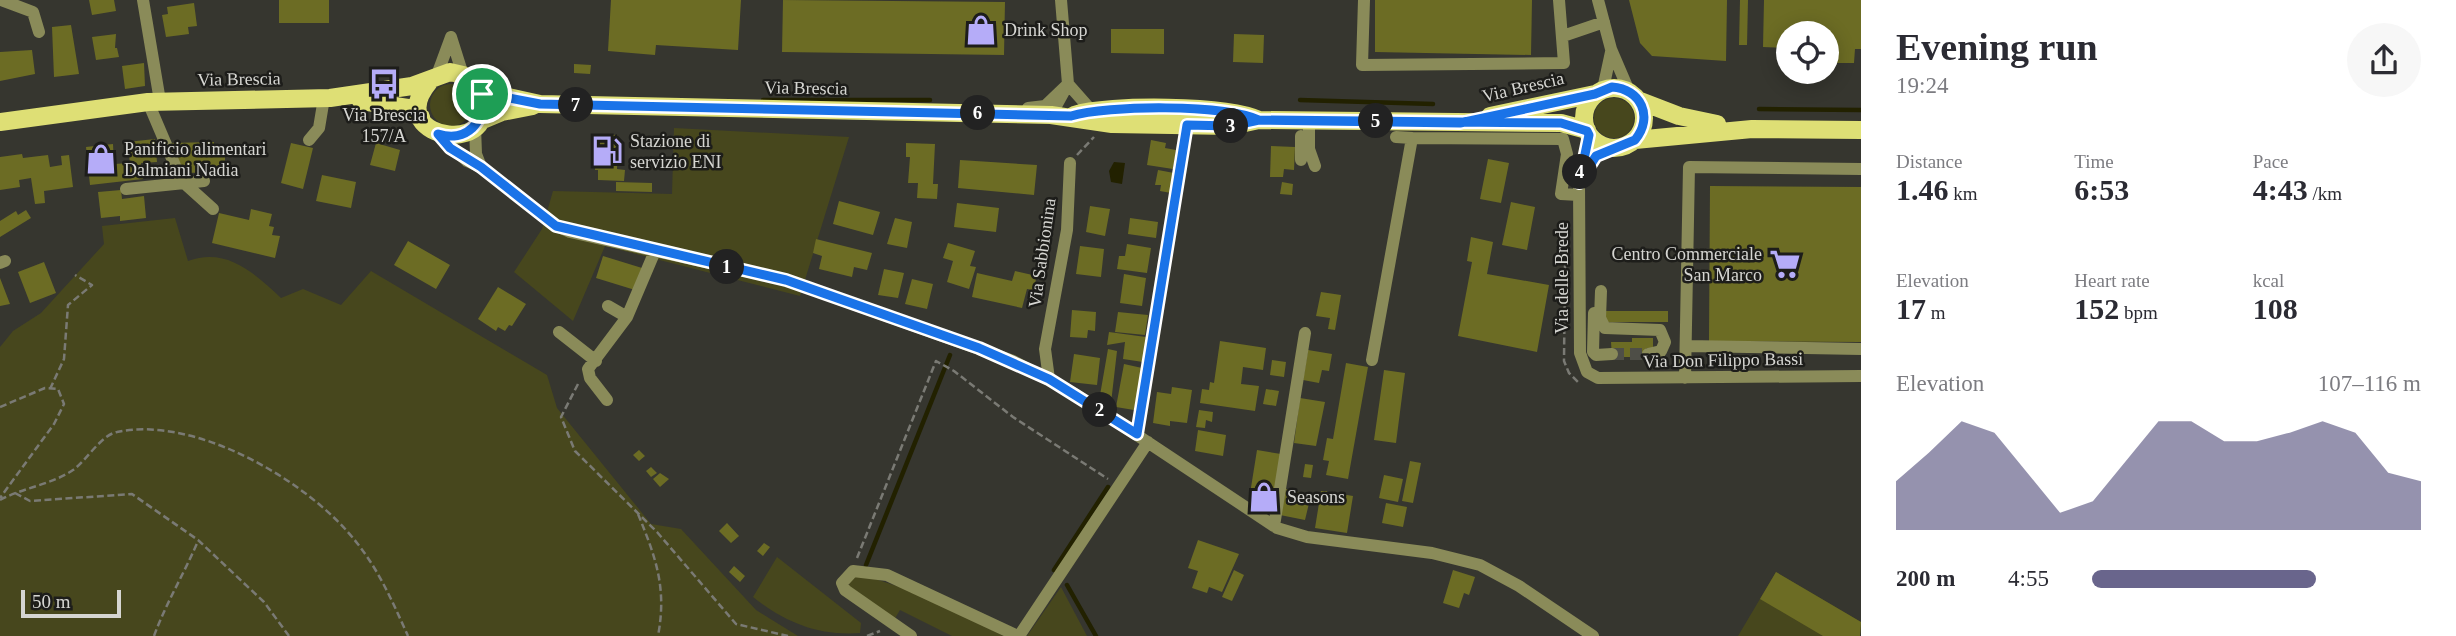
<!DOCTYPE html>
<html lang="en">
<head>
<meta charset="utf-8">
<style>
	:root { --surface:#fff; --page:#f7f7f7; --text:#2b2b33; --muted:#7c7c81; --accent:#69658c }
	body { margin:0; font-family:Georgia,serif; background:var(--page); color:var(--text); height:100vh; display:flex; flex-direction:column; font-size:26px; white-space:nowrap }
	* { box-sizing:border-box; margin:0 }
	p { font-size:23px; color:var(--muted) }
	.icon { flex:none; width:38px; height:38px; fill:none; stroke:currentColor; stroke-width:2; stroke-linecap:round; stroke-linejoin:round }
	.map { position:relative; flex:1; overflow:hidden }
	.side { display:flex; flex-direction:column; background:var(--surface); width:595px }
	.side>* { flex:none }
	.buttons { position:absolute; left:1776px; top:21px; display:grid; gap:14px }
	.buttons a { display:grid; place-items:center; width:63px; height:63px; border-radius:50%; background:var(--surface); box-shadow:0 4px 18px #0003; font-size:35px }
	.scale { position:absolute; left:21px; bottom:18px; width:100px; box-sizing:border-box; padding-left:7px; border:4px solid #d6d6d2; border-top:0; font-size:19px; line-height:24px; white-space:nowrap; color:#d6d6d2; -webkit-text-stroke:5px #1d1d1a; paint-order:stroke }
	.pin { position:absolute; display:grid; place-items:center; width:60px; height:60px; color:#fff; margin:-30px; border:4px solid #fff; border-radius:50%; box-shadow:0 2px 7px #0007 }
	.km { position:absolute; width:35px; height:35px; margin:-18px; border-radius:50%; background:#222; color:#fff; font-size:19px; line-height:35px; text-align:center }
	.round { display:grid; place-items:center; flex:none; width:74px; height:74px; border-radius:37px; background:var(--page) }
	.overview { display:flex; align-items:center; justify-content:space-between; height:119px; padding:0 35px }
	h1 { font-size:38px; font-weight:700; line-height:52px }
	.metrics { display:grid; grid-template-columns:repeat(3,1fr); gap:10px; height:119px; padding:7px 35px }
	.metrics div { display:grid; align-content:center }
	.metrics b { font-size:30px; font-weight:700 }
	.metrics small { font-size:19px; font-weight:400 }
	.metrics p { font-size:19px }
	.chart { height:196px; padding:14px 35px }
	.chart p { display:flex; justify-content:space-between }
	.chart svg { width:100%; height:126px; margin-top:7px; fill:var(--accent); opacity:.7 }
	ul { padding:0 35px; list-style:none; font-size:23px }
	li { display:grid; grid-template-columns:112px 84px 1fr; align-items:center; height:52px }
	li i { height:18px; border-radius:9px; background:var(--accent) }
	main { display:flex; flex:1; min-height:0 }
	.map>svg:first-child { display:block }
	.green { fill:#47471d }
	.water { fill:#222100 }
	.lines { fill:none; stroke-linecap:round; stroke-linejoin:round }
	.stream { stroke:#222100; stroke-width:4.5 }
	.building { fill:#6c6c24 }
	.minor-tunnel { stroke:#4e4e47; stroke-width:12; stroke-dasharray:12 6; stroke-linecap:butt }
	.path { stroke:#7a7a74; stroke-width:2.5; stroke-dasharray:7 3.5; stroke-linecap:butt }
	.minor { stroke:#8a8b59; stroke-width:12 }
	.major { stroke:#dedf75; stroke-width:18 }
	.route-casing { stroke:#fff; stroke-width:14 }
	.route { stroke:#1a73e8; stroke-width:9 }
	.labels { text-anchor:middle; stroke-width:5; stroke-linejoin:round; paint-order:stroke }
	.poi-label { font-size:18px; fill:#d6d6d2; stroke:#1d1d1a; text-anchor:start }
	.street-label { font-size:18px; fill:#d6d6d2; stroke:#1d1d1a }
</style>
</head>
<body>
<main>
<div class="map">
<svg width="1861" height="636" viewBox="0 0 1861 636">
	<rect width="100%" height="100%" fill="#36362f"/>
	<!-- green -->
	<path class="green" d="M430 105a21 21 0 1 1 42 0a21 21 0 1 1-42 0Z
		M1594 118a20 20 0 1 1 40 0a20 20 0 1 1-40 0Z
		M 674,128 L 849,137 L 800,296 L 605,246 L 573,321 L 514,272 L 542,229 L 553,191 L 672,194 Z
		M 175,218 L 188,261 C 227,247 254,273 281,298 L 303,289 L 341,305 L 371,271 L 547,375 L 557,408 L 651,524 L 681,529 L 756,610 L 798,636 L 0,636 L 0,347 L 13,331 L 41,313 L 104,244 L 102,226 Z
		M 777,557 L 861,623 L 860,633 C 817,636 785,622 753,597 Z
		M 1776,572 L 1861,622 L 1860,636 L 1738,636 Z
		M 863,575 L 921,594 L 1004,636 L 952,636 L 900,610 L 894,620 L 849,586 L 850,578 Z
		M 1061,587 L 1087,636 L 1027,636 Z"/>
	<!-- water -->
	<path class="water" d="M 1114,162 L 1125,163 L 1122,184 L 1111,182 L 1109,171 Z"/>
	<g class="lines">
		<!-- stream -->
		<path class="stream" d="M 763,100 L 930,100
			M 1300,100 L 1433,104
			M 1759,109 L 1861,110
			M 866,565 L 950,355
			M 1054,570 L 1108,487
			M 1067,585 L 1096,636"/>
	</g>
	<!-- building -->
	<path class="building" d="M 89,0 L 114,0 L 116,11 L 92,15 Z
		M 279,0 L 329,0 L 329,23 L 279,23 Z
		M 611,0 L 741,0 L 738,50 L 656,45 L 655,55 L 608,51 Z
		M 783,0 L 1005,2 L 1004,55 L 782,52 Z
		M 1375,0 L 1532,0 L 1531,55 L 1375,52 Z
		M 1629,0 L 1727,0 L 1726,61 L 1652,56 L 1640,43 Z
		M 1740,0 L 1748,0 L 1747,45 L 1739,45 Z
		M 1764,0 L 1861,0 L 1861,49 L 1855,49 L 1854,63 L 1827,63 L 1827,33 L 1788,33 L 1788,62 L 1784,62 L 1784,48 L 1763,47 Z
		M 194,3 L 197,26 L 188,27 L 189,34 L 166,37 L 162,15 L 168,14 L 167,7 Z
		M 71,25 L 79,74 L 54,77 L 52,27 Z
		M 1111,29 L 1164,29 L 1164,54 L 1111,53 Z
		M 116,34 L 115,48 L 117,48 L 119,57 L 96,60 L 92,37 Z
		M 1234,34 L 1264,35 L 1263,63 L 1233,62 Z
		M 32,50 L 35,74 L 0,81 L 0,52 Z
		M 144,63 L 145,86 L 125,89 L 122,66 Z
		M 574,64 L 591,65 L 590,74 L 574,73 Z
		M 596,134 L 618,135 L 617,169 L 625,170 L 624,181 L 598,180 L 598,170 L 595,170 Z
		M 155,139 L 157,162 L 141,163 L 143,179 L 90,185 L 86,147 L 113,144 L 114,164 L 130,163 L 127,142 Z
		M 1151,140 L 1166,143 L 1165,148 L 1176,150 L 1173,169 L 1147,165 Z
		M 214,142 L 215,154 L 225,154 L 225,172 L 183,173 L 170,143 Z
		M 291,143 L 313,148 L 303,189 L 281,183 Z
		M 376,143 L 400,150 L 395,171 L 370,165 Z
		M 906,143 L 935,144 L 933,184 L 938,184 L 937,199 L 917,198 L 918,183 L 908,183 L 910,157 L 906,157 Z
		M 1271,146 L 1295,147 L 1294,170 L 1284,169 L 1283,177 L 1270,177 Z
		M 22,154 L 23,158 L 48,155 L 50,167 L 62,165 L 61,156 L 69,155 L 73,187 L 44,191 L 45,203 L 35,204 L 31,178 L 19,180 L 20,187 L 0,190 L 0,157 Z
		M 1488,159 L 1509,163 L 1501,203 L 1480,199 Z
		M 960,160 L 1037,165 L 1034,195 L 958,188 Z
		M 1158,170 L 1174,173 L 1171,193 L 1160,191 L 1161,185 L 1155,185 Z
		M 322,175 L 356,182 L 351,208 L 316,201 Z
		M 616,182 L 652,183 L 652,192 L 616,191 Z
		M 1282,182 L 1293,184 L 1292,195 L 1280,194 Z
		M 1710,186 L 1861,187 L 1861,342 L 1709,341 Z
		M 121,190 L 122,199 L 144,196 L 146,218 L 120,221 L 120,216 L 101,218 L 98,192 Z
		M 839,201 L 880,212 L 873,235 L 833,224 Z
		M 1511,202 L 1535,207 L 1527,250 L 1502,245 Z
		M 957,203 L 999,208 L 996,232 L 954,227 Z
		M 1090,206 L 1110,209 L 1105,236 L 1086,232 Z
		M 251,209 L 272,214 L 269,226 L 274,227 L 272,235 L 280,236 L 275,258 L 212,243 L 219,213 L 249,220 Z
		M 26,210 L 31,218 L 0,237 L 0,221 L 16,211 L 18,215 Z
		M 895,218 L 912,222 L 907,248 L 887,244 Z
		M 1130,218 L 1158,222 L 1156,238 L 1128,234 Z
		M 1471,237 L 1493,242 L 1487,274 L 1549,285 L 1537,352 L 1458,336 L 1472,262 L 1467,261 Z
		M 816,239 L 872,253 L 867,270 L 854,267 L 852,277 L 819,269 L 822,256 L 813,253 Z
		M 408,241 L 450,265 L 436,289 L 394,265 Z
		M 948,243 L 975,251 L 970,266 L 976,267 L 969,289 L 947,282 L 953,261 L 943,258 Z
		M 1127,244 L 1151,248 L 1147,273 L 1117,269 L 1119,256 L 1125,256 Z
		M 1080,246 L 1104,249 L 1101,277 L 1076,274 Z
		M 603,256 L 642,268 L 635,290 L 596,278 Z
		M 44,262 L 56,293 L 30,303 L 18,272 Z
		M 884,269 L 904,273 L 898,298 L 878,295 Z
		M 1015,271 L 1037,276 L 1033,290 L 1027,289 L 1022,308 L 972,297 L 977,273 L 1012,281 Z
		M 1124,274 L 1146,278 L 1142,306 L 1120,303 Z
		M 0,278 L 10,304 L 0,306 Z
		M 912,279 L 933,284 L 927,309 L 905,304 Z
		M 498,287 L 526,304 L 512,326 L 509,325 L 505,331 L 498,327 L 496,331 L 478,319 Z
		M 1321,292 L 1341,295 L 1335,330 L 1328,329 L 1330,318 L 1316,316 Z
		M 1072,310 L 1096,312 L 1095,331 L 1088,330 L 1087,338 L 1070,337 Z
		M 1606,311 L 1668,311 L 1668,322 L 1606,322 Z
		M 1118,312 L 1148,315 L 1145,335 L 1115,332 Z
		M 1109,332 L 1146,337 L 1143,362 L 1123,359 L 1125,342 L 1107,345 Z
		M 1632,338 L 1653,338 L 1653,348 L 1646,348 L 1648,357 L 1612,357 L 1611,342 L 1632,342 Z
		M 1220,341 L 1266,348 L 1263,370 L 1243,367 L 1241,384 L 1259,386 L 1255,411 L 1200,403 L 1202,389 L 1209,390 L 1210,382 L 1214,383 Z
		M 1108,349 L 1117,351 L 1111,403 L 1099,401 Z
		M 1308,350 L 1332,354 L 1329,371 L 1322,370 L 1319,383 L 1303,380 Z
		M 1074,354 L 1100,358 L 1097,385 L 1070,382 Z
		M 1272,360 L 1286,362 L 1284,377 L 1270,375 Z
		M 1346,363 L 1368,367 L 1348,479 L 1326,475 L 1329,461 L 1323,460 L 1327,438 L 1333,439 Z
		M 1124,364 L 1142,368 L 1134,410 L 1116,407 Z
		M 1384,370 L 1405,373 L 1396,443 L 1374,440 Z
		M 1172,387 L 1192,390 L 1187,423 L 1170,421 L 1170,426 L 1153,423 L 1157,392 L 1171,394 Z
		M 1266,389 L 1279,391 L 1276,406 L 1263,404 Z
		M 1300,398 L 1325,402 L 1316,446 L 1294,443 Z
		M 1199,410 L 1213,412 L 1212,422 L 1206,420 L 1205,428 L 1196,427 Z
		M 1198,430 L 1226,435 L 1223,456 L 1195,451 Z
		M 639,450 L 645,456 L 639,461 L 633,455 Z
		M 1257,450 L 1281,454 L 1274,504 L 1249,500 Z
		M 1410,461 L 1421,463 L 1413,503 L 1402,501 Z
		M 1305,464 L 1313,465 L 1311,478 L 1303,477 Z
		M 651,467 L 657,473 L 651,477 L 646,471 Z
		M 660,473 L 669,479 L 660,487 L 653,479 Z
		M 1384,475 L 1403,479 L 1398,502 L 1379,498 Z
		M 1286,489 L 1311,495 L 1305,520 L 1280,515 Z
		M 1321,491 L 1327,491 L 1326,498 L 1334,499 L 1335,493 L 1353,496 L 1347,533 L 1315,528 Z
		M 1386,503 L 1407,507 L 1403,527 L 1382,523 Z
		M 727,523 L 739,536 L 731,543 L 719,531 Z
		M 1198,540 L 1239,554 L 1222,592 L 1209,587 L 1207,593 L 1192,588 L 1198,571 L 1188,568 Z
		M 764,543 L 770,547 L 763,556 L 757,551 Z
		M 734,566 L 745,576 L 740,582 L 729,572 Z
		M 1234,570 L 1244,575 L 1232,601 L 1222,597 Z
		M 1453,570 L 1475,577 L 1469,595 L 1464,593 L 1459,608 L 1443,603 Z
		M 1776,572 L 1861,622 L 1860,636 L 1823,636 L 1760,599 Z"/>
	<g class="lines">
		<!-- minor-tunnel -->
		<path class="minor-tunnel" d="M 1612,354 L 1648,354"/>
		<!-- path -->
		<path class="path" d="M 1077,155 L 1094,137
			M 1565,264 L 1564,361 L 1569,373 L 1580,384
			M 578,384 L 561,417 L 575,451 L 657,532 L 736,624 L 788,636
			M 50,389 L 64,359 L 68,305 L 92,285 L 75,275
			M 0,407 L 45,388 L 58,389 L 64,404 L 54,424 L 0,498
			M 15,493 L 30,501 L 132,494 L 198,540 L 264,602 L 289,636
			M 0,500 C 22,488 53,484 73,470 C 87,460 101,435 117,432 C 196,415 310,482 357,543 C 380,572 393,603 408,636
			M 638,514 C 656,558 667,588 658,636
			M 857,558 L 936,361 L 954,371 L 1013,417 L 1108,479
			M 154,636 C 166,603 184,574 198,541
			M 867,636 L 880,631"/>
		<!-- minor -->
		<path class="minor" d="M 1,0 L 33,12 L 39,32
			M 143,0 L 160,101
			M 1364,0 L 1362,65 L 1564,63 L 1559,0
			M 1598,0 L 1611,49 L 1629,91
			M 1563,36 L 1604,22
			M 451,37 L 463,75
			M 437,75 L 451,37
			M 1068,84 L 1091,110
			M 1603,89 L 1611,52
			M 148,102 L 182,182
			M 1028,108 L 1045,106 L 1068,84
			M 1051,115 L 1068,84 L 1061,0
			M 1309,120 L 1309,149 L 1315,166
			M 475,127 L 476,154 L 481,167
			M 438,134 L 467,161 L 481,167 L 557,226 L 570,232 L 786,280 L 1013,361 L 1075,394 L 1277,528 L 1307,537 L 1432,553 L 1480,565 L 1519,586 L 1593,636
			M 1589,135 L 1579,183 L 1580,353 L 1587,372 L 1598,378 L 1861,376
			M 1396,137 L 1412,138
			M 309,140 L 319,128 L 324,98
			M 1301,160 L 1301,136
			M 1583,177 L 1596,156 L 1613,148
			M 183,182 L 213,209
			M 126,189 L 204,181
			M 0,263 L 5,261
			M 1601,291 L 1600,318 L 1605,328 L 1660,330 L 1665,342 L 1661,351 L 1648,354
			M 608,306 L 627,317
			M 1594,313 L 1593,352 L 1596,355 L 1612,354
			M 559,332 L 596,361
			M 1686,346 L 1861,349
			M 1372,360 L 1412,138 L 1563,139 L 1567,154 L 1561,194 L 1579,195
			M 1685,378 L 1689,167 L 1861,169
			M 1049,379 L 1045,349 L 1067,230 L 1070,163
			M 607,400 L 590,378 L 588,369 L 627,317 L 655,251
			M 1137,434 L 1187,125
			M 1274,526 L 1305,333
			M 911,636 L 845,590 L 842,583 L 853,571 L 887,575 L 1018,636
			M 1019,636 L 1148,442"/>
		<!-- major -->
		<path class="major" d="M 429,82 C 378,144 516,159 477,85
			M1584 118a30 30 0 1 1 60 0a30 30 0 1 1-60 0Z
			M 361,101 L 408,108 L 421,117
			M 1640,101 L 1679,116 L 1717,124
			M 1074,115 C 1109,104 1227,105 1259,120
			M 1490,116 L 1595,94
			M 0,122 L 148,102 L 330,98 L 412,86 L 450,72 L 463,75 L 499,95 L 540,104 L 1051,115 L 1112,124 L 1231,126 L 1259,120 L 1561,123 L 1587,130
			M 478,122 L 502,112 L 533,106
			M 1635,140 L 1752,129 L 1861,130"/>
	</g>
	<g class="lines">
		<!-- route casing -->
		<g class="route-casing">
			<path id="route" d="M 482,94 C 487,122 466,143 438,134 L 450,148 L 481,167 L 556,226 L 786,280 L 979,348 L 1049,379 L 1137,434 L 1187,125 L 1231,126 L 1259,120 L 1561,123 L 1587,131 L 1589,135 L 1579,183 L 1596,156 L 1635,140 C 1654,117 1641,89 1612,87 L 1595,94 L 1460,123 L 1259,120 C 1225,104 1107,105 1071,116 L 540,104 L 499,96 L 477,85 L 482,94"/>
		</g>
		<!-- route -->
		<use href="#route" class="route"/>
	</g>
	<!-- icons -->
	<defs>
		<g id="shop-bare" transform="scale(2.415)"><path d="M-5-2.5h2.3a2.7 3.5 0 0 1 5.4 0H5L5.5 6h-11ZM-1.5-2.5h3a1.5 2.3 0 0 0-3 0Z" fill="#b5acf8" stroke="#1d1d1a" stroke-width="2.5" paint-order="stroke"/></g>
		<g id="bus-bare" transform="scale(2.415)"><path d="M-5-6H5V4H4V6H2V4H-2V6H-4V4H-5ZM-3.5-4V0h7V-4ZM-3.5 1.2v1.5H-2V1.2ZM2 1.2v1.5H3.5V1.2Z" fill="#b5acf8" stroke="#1d1d1a" stroke-width="2.5" paint-order="stroke"/></g>
		<g id="fuel-bare" transform="scale(2.415)"><path d="M-5.5-6h7V0h2V4h1.3V-2.5L3-4.5l.8-.8L6-3V5H2.5V1h-1V6h-7ZM-4.2-4.7v3.2H.2V-4.7Z" fill="#b5acf8" stroke="#1d1d1a" stroke-width="2.5" paint-order="stroke"/></g>
		<g id="supermarket-bare" transform="scale(2.415)"><path d="M-6-5.5h2.5l.6 2H6L4.5 2H-2.5L-4.4-4H-6ZM-1.5 3.2a1.3 1.3 0 1 0 .1 0ZM3 3.2a1.3 1.3 0 1 0 .1 0Z" fill="#b5acf8" stroke="#1d1d1a" stroke-width="2.5" paint-order="stroke"/></g>
	</defs>
	<g fill-rule="evenodd">
		<use href="#shop-bare" x="981" y="30"/>
		<use href="#bus-bare" x="384" y="84"/>
		<use href="#fuel-bare" x="607" y="151"/>
		<use href="#shop-bare" x="101" y="159"/>
		<use href="#supermarket-bare" x="1785" y="264"/>
		<use href="#shop-bare" x="1264" y="497"/>
	</g>
	<g class="labels">
		<!-- poi labels -->
		<g class="poi-label">
			<text x="1004" y="36">Drink Shop</text>
			<text x="384" y="121" text-anchor="middle">Via Brescia<tspan x="384" dy="21">157/A</tspan></text>
			<text x="630" y="147">Stazione di<tspan x="630" dy="21">servizio ENI</tspan></text>
			<text x="124" y="155">Panificio alimentari<tspan x="124" dy="21">Dalmiani Nadia</tspan></text>
			<text x="1762" y="260" text-anchor="end">Centro Commerciale<tspan x="1762" dy="21">San Marco</tspan></text>
			<text x="1287" y="503">Seasons</text>
		</g>
		<!-- street labels -->
		<g class="street-label">
			<text transform="translate(239 79) rotate(-1)" y="6">Via Brescia</text>
			<text transform="translate(1523 87) rotate(-13)" y="6">Via Brescia</text>
			<text transform="translate(806 88) rotate(1)" y="6">Via Brescia</text>
			<text transform="translate(1042 253) rotate(-82)" y="6">Via Sabbionina</text>
			<text transform="translate(1562 278) rotate(-90)" y="6">Via delle Brede</text>
			<text transform="translate(1723 360) rotate(-1)" y="6">Via Don Filippo Bassi</text>
		</g>
	</g>
</svg>
<div class="buttons">
<a><svg class="icon" aria-label="locate" viewBox="0 0 24 24"><circle cx="12" cy="12" r="6"/><path d="M12 2v4M12 18v4M2 12h4M18 12h4"/></svg></a>
</div>
<div class="scale">50 m</div>
<div class="pin" style="left:482px;top:94px;background:#1e9e55"><svg class="icon" aria-label="arrive" viewBox="0 0 24 24"><path d="M6 21V4h12l-3 4 3 4H6"/></svg></div>
<b class="km" style="left:727px;top:267px">1</b>
<b class="km" style="left:1100px;top:410px">2</b>
<b class="km" style="left:1231px;top:126px">3</b>
<b class="km" style="left:1580px;top:172px">4</b>
<b class="km" style="left:1376px;top:121px">5</b>
<b class="km" style="left:978px;top:113px">6</b>
<b class="km" style="left:576px;top:105px">7</b>
</div>
<section class="side">
<div class="overview"><div><h1>Evening run</h1><p>19:24</p></div><a class="round"><svg class="icon" aria-label="share" viewBox="0 0 24 24"><path d="M12 15V3M7 8l5-5 5 5M5 13v7h14v-7"/></svg></a></div>
<div class="metrics">
<div><p>Distance</p><b>1.46<small> km</small></b></div>
<div><p>Time</p><b>6:53</b></div>
<div><p>Pace</p><b>4:43<small> /km</small></b></div>
</div>
<div class="metrics">
<div><p>Elevation</p><b>17<small> m</small></b></div>
<div><p>Heart rate</p><b>152<small> bpm</small></b></div>
<div><p>kcal</p><b>108</b></div>
</div>
<div class="chart"><p><span>Elevation</span>107–116 m</p>
<svg viewBox="0 0 160 44" preserveAspectRatio="none"><path d="M0 44V27L10 17L20 6L30 10L40 24L50 38L60 34L70 20L80 6L90 6L100 13L110 13L120 10L130 6L140 10L150 24L160 27V44z"/></svg>
</div>
<ul>
<li><b>200 m</b>4:55<i style="width:68%"></i></li>
</ul>
</section>
</main>
</body>
</html>
